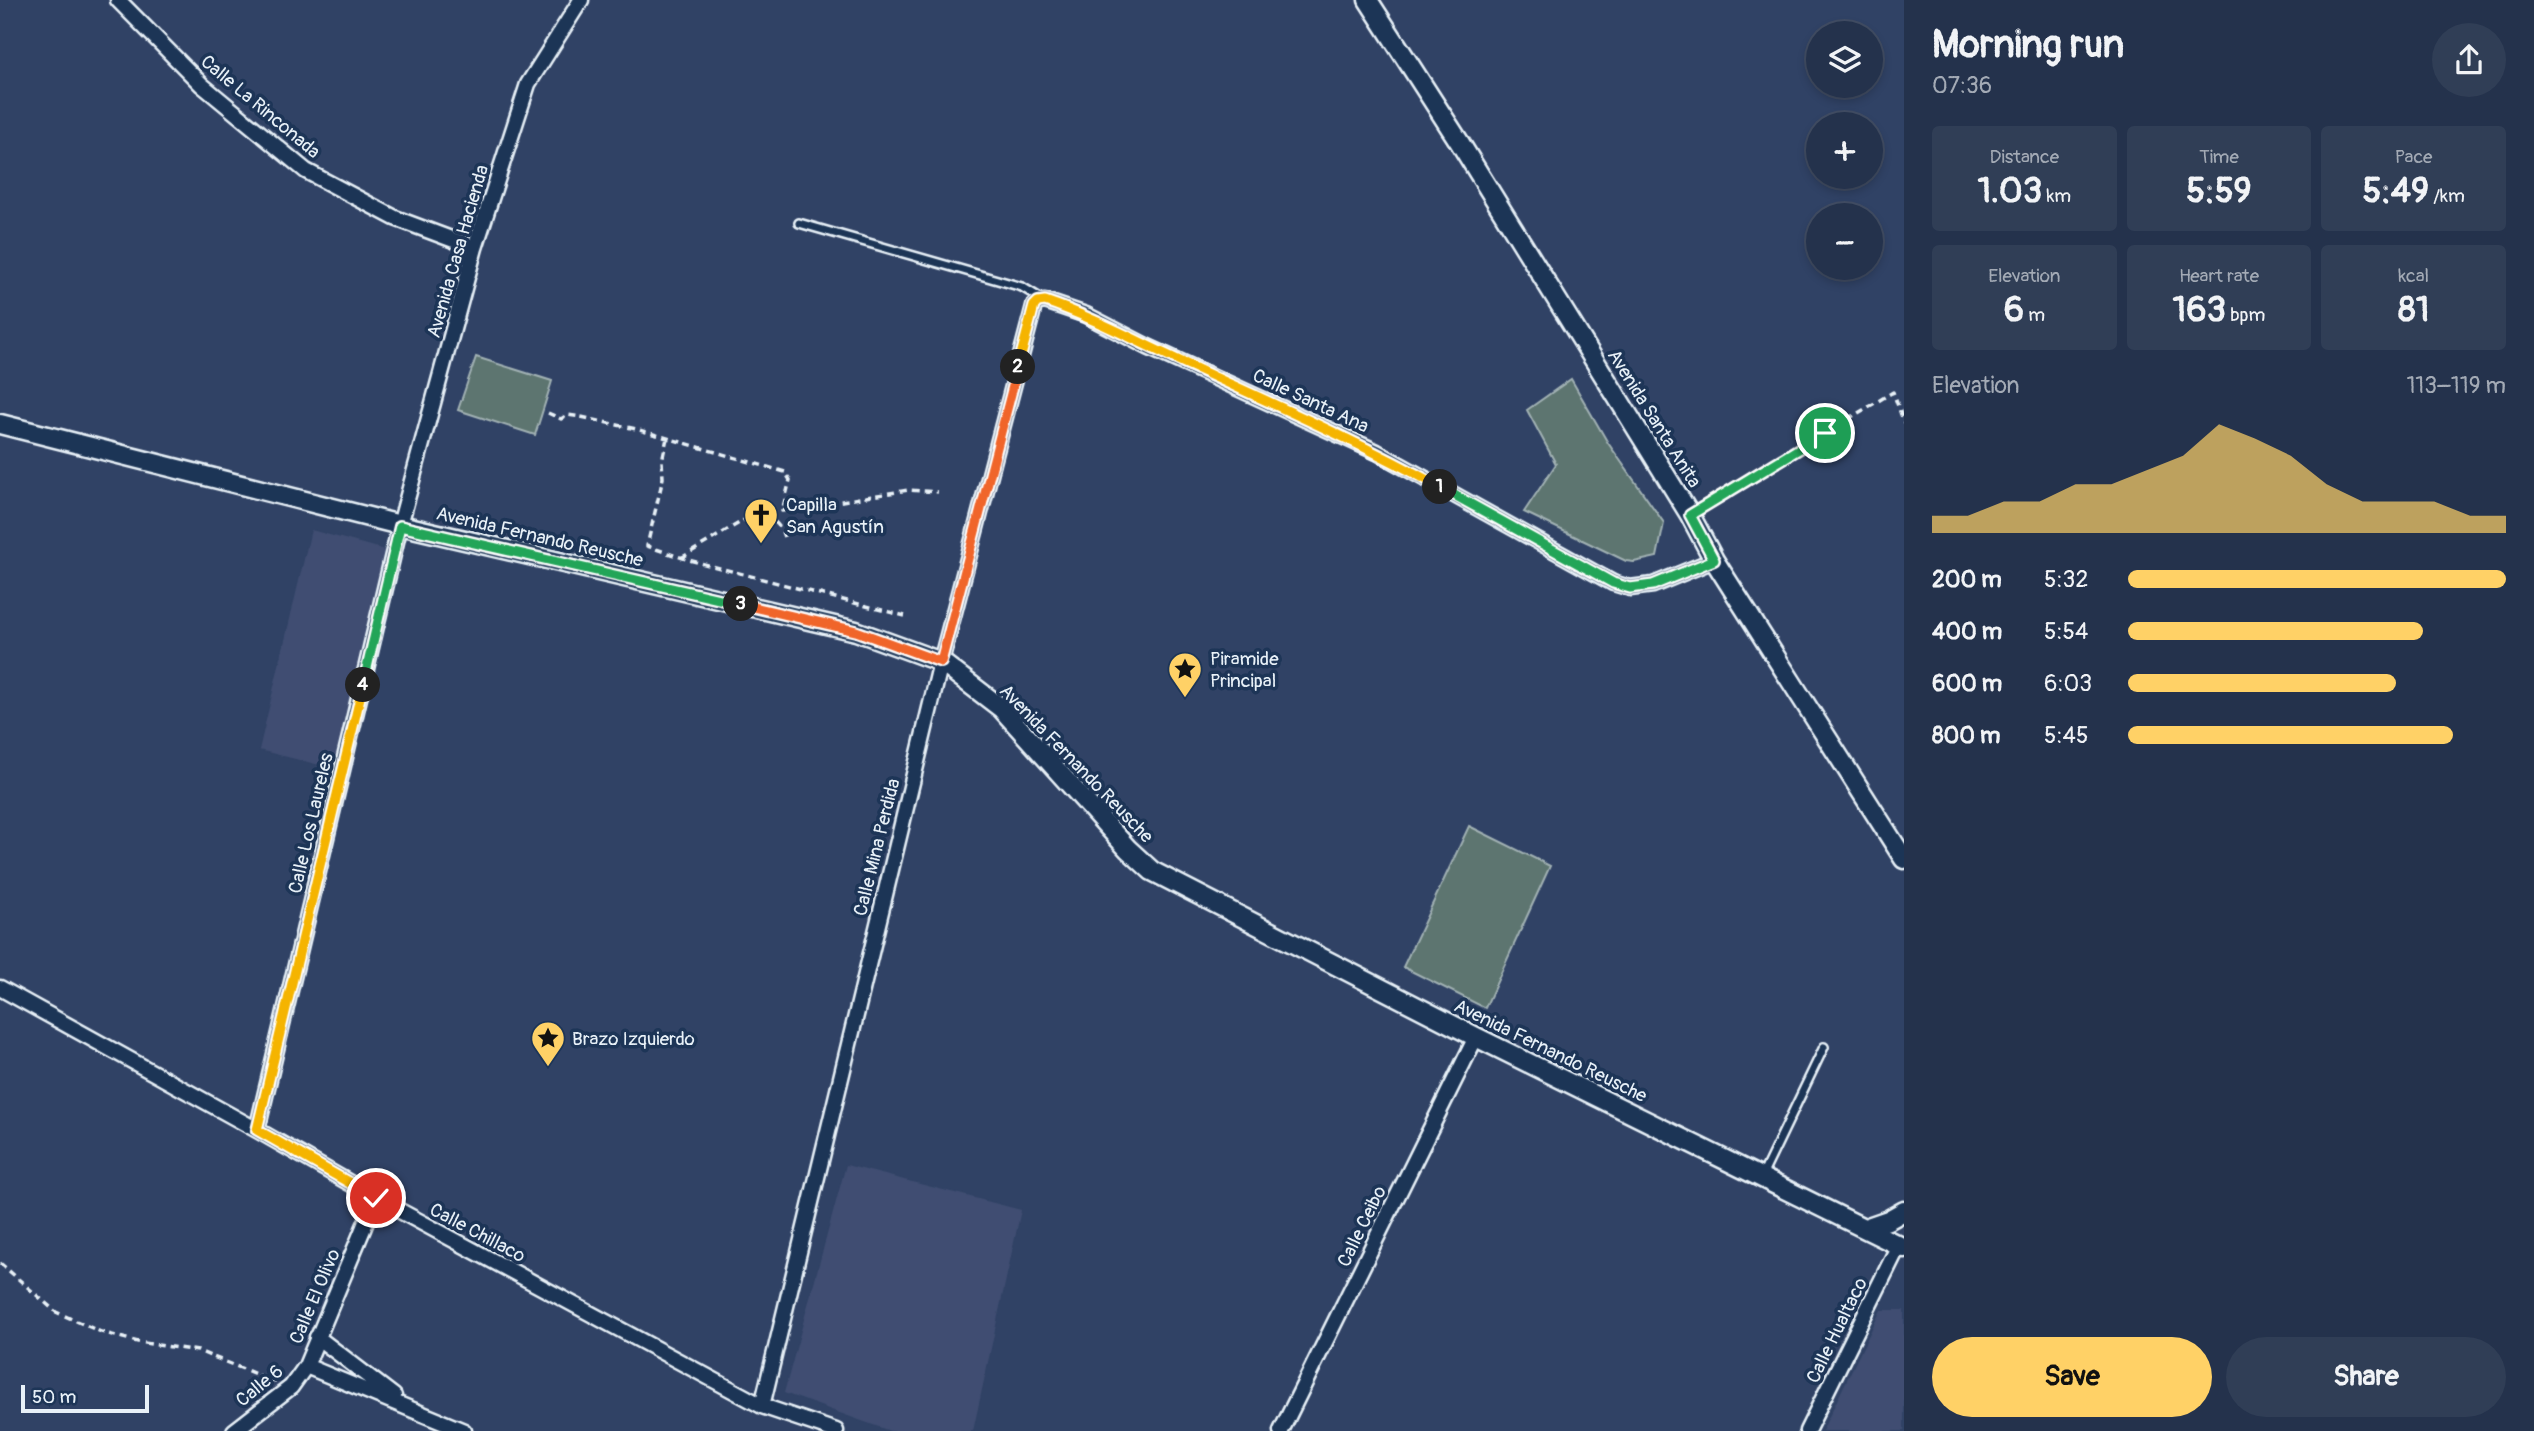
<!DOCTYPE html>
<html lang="en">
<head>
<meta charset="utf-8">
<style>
	:root { --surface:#24324c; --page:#303e56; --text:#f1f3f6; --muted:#a3aab5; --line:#414d64; --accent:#ffd166 }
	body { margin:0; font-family:Pangolin,sans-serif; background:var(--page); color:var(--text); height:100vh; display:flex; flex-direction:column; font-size:26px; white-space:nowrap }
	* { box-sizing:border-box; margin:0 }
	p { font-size:23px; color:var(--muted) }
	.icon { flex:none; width:38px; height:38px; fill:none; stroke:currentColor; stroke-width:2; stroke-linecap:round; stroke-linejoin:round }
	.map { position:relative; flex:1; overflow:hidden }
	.sheet { display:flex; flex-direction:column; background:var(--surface); width:630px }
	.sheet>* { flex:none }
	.fabs { position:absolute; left:1806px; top:21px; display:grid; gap:14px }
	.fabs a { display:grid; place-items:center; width:77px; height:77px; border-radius:50%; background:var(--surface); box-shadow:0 4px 10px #0003,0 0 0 2px var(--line); font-size:35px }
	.scale { position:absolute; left:21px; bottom:18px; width:128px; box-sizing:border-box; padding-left:7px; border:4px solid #e8f1f8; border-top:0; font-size:19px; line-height:24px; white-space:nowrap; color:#e8f1f8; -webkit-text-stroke:5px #1d3557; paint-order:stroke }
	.pin { position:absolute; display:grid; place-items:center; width:60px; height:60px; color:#fff; margin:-30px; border:4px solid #fff; border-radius:50%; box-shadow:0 2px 7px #0007 }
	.km { position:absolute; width:35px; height:35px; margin:-18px; border-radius:50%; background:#222; color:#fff; font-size:19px; line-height:35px; text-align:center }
	.round { display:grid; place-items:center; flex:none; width:74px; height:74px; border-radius:37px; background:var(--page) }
	.headline { display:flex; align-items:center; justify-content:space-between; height:119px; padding:0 28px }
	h1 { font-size:38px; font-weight:700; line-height:52px }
	.stats { display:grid; grid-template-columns:repeat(3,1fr); gap:10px; height:119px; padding:7px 28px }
	.stats div { display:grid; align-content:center; border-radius:7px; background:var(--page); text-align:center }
	.stats b { font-size:35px; font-weight:700 }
	.stats small { font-size:19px; font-weight:400 }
	.stats p { font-size:19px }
	.chart { height:196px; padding:14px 28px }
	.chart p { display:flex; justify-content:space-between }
	.chart svg { width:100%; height:126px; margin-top:7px; fill:var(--accent); opacity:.7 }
	.cta { display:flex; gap:14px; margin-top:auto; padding:14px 28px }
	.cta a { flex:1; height:80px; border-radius:42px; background:var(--accent); color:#111; font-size:28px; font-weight:700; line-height:80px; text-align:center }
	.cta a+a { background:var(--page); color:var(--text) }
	ul { padding:0 28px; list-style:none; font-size:23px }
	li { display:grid; grid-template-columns:112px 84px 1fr; align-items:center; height:52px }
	li i { height:18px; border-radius:9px; background:var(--accent) }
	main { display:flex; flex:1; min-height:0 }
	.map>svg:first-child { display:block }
	.built { fill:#404e72 }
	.green { fill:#5d746f; stroke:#a2b2b4; stroke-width:2 }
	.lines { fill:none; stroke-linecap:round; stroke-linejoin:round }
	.service-casing { stroke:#e8f1f8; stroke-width:12 }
	.minor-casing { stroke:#e8f1f8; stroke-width:19 }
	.tertiary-casing { stroke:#e8f1f8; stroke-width:23 }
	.path { stroke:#e8f1f8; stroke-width:3.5; stroke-dasharray:7 5; stroke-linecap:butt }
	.service { stroke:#1d3557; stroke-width:7 }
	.minor { stroke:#1d3557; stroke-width:14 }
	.tertiary { stroke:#1d3557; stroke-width:18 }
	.split-1-casing { stroke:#fff; stroke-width:14 }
	.split-2-casing { stroke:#fff; stroke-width:14 }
	.split-3-casing { stroke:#fff; stroke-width:14 }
	.split-4-casing { stroke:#fff; stroke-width:14 }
	.split-5-casing { stroke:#fff; stroke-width:14 }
	.split-1 { stroke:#22a559; stroke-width:9 }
	.split-2 { stroke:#f5b400; stroke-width:9 }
	.split-3 { stroke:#f0652b; stroke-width:9 }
	.split-4 { stroke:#22a559; stroke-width:9 }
	.split-5 { stroke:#f5b400; stroke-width:9 }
	.labels { text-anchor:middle; stroke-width:7; stroke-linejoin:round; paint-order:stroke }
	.street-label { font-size:19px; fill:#e8f1f8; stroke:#1d3557 }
	.poi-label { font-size:19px; fill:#e8f1f8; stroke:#1d3557; text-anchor:start }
</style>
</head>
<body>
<main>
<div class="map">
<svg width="1904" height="1431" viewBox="0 0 1904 1431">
	<rect width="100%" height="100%" fill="#304265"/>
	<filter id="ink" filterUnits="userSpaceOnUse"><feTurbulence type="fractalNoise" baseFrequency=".0143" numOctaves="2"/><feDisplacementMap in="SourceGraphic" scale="14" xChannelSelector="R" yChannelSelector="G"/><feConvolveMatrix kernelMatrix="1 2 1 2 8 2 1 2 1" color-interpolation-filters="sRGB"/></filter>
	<g filter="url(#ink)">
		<!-- built -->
		<path class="built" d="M 311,530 L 385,550 L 336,769 L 259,750 Z
			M 846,1165 L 1021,1210 L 973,1431 L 890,1431 L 784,1393 Z
			M 1881,1310 L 1904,1310 L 1904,1431 L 1822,1431 Z"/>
		<!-- green -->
		<path class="green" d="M 476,357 L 552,381 L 535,435 L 458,410 Z
			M 1571,379 L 1608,443 L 1664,523 L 1657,557 L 1634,562 L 1626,561 L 1524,512 L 1556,464 L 1527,410 Z
			M 1469,826 L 1550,866 L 1485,1008 L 1403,967 Z"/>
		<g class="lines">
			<!-- service casing -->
			<g class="service-casing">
				<path id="service" d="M 799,223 L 1022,287 L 1045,301
					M 1762,1176 L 1824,1047"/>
			</g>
			<!-- minor casing -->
			<g class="minor-casing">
				<path id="minor" d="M 118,0 L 202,85 L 306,171 L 395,218 L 475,248
					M 0,988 L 257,1130 L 376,1198 L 762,1406 L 836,1431
					M 257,1130 L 400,525 L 475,248 L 528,84 L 581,0
					M 376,1198 L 306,1366 L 464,1431
					M 317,1337 L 394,1396
					M 762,1406 L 941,662 L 1034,306 L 1038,302 L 1045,301 L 1086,315 L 1148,347 L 1377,452 L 1613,583 L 1630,588 L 1653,585 L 1714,560
					M 234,1431 L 291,1387 L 306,1366
					M 1281,1431 L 1476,1037
					M 1807,1431 L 1899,1245"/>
			</g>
			<!-- tertiary casing -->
			<g class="tertiary-casing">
				<path id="tertiary" d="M 1368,0 L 1460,143 L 1690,515 L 1714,560 L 1904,859
					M 0,424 L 400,525 L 856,631 L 941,662 L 1001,708 L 1128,849 L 1152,871 L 1476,1037 L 1904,1248
					M 1865,1228 L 1888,1220 L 1904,1211"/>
			</g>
			<!-- path -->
			<path class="path" d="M 548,413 L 561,419 L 567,415 L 581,417 L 636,429 L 785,472 L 790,480 L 782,511 L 908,490 L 938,492
				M 667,438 L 662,461 L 663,478 L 647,546 L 689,560 L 905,616
				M 1704,506 L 1893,392 L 1904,423
				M 681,558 L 754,514 C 769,516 779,521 784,537
				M 0,1263 L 56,1312 L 101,1332 L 138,1342 L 198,1351 L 276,1382"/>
			<!-- service -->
			<use href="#service" class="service"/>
			<!-- minor -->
			<use href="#minor" class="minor"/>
			<!-- tertiary -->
			<use href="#tertiary" class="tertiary"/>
		</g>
	</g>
	<g class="lines" filter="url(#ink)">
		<!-- split-1 casing -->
		<g class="split-1-casing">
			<path id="split-1" d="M 1440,487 L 1613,583 L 1630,588 L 1653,585 L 1714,560 L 1690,515 L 1825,433"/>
		</g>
		<!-- split-2 casing -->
		<g class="split-2-casing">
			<path id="split-2" d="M 1018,367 L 1034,306 L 1038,302 L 1045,301 C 1095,318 1142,344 1191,366 C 1275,405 1359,442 1440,487"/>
		</g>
		<!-- split-3 casing -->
		<g class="split-3-casing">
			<path id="split-3" d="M 741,604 L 856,631 L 941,662 L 1018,367"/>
		</g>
		<!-- split-4 casing -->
		<g class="split-4-casing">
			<path id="split-4" d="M 363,685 L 400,526 L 741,604"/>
		</g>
		<!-- split-5 casing -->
		<g class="split-5-casing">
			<path id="split-5" d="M 363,685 L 257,1130 L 376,1198"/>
		</g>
		<!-- split-1 -->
		<use href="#split-1" class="split-1"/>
		<!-- split-2 -->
		<use href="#split-2" class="split-2"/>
		<!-- split-3 -->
		<use href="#split-3" class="split-3"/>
		<!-- split-4 -->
		<use href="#split-4" class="split-4"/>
		<!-- split-5 -->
		<use href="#split-5" class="split-5"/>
	</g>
	<!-- icons -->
	<defs>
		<g id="church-pin" transform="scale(1.75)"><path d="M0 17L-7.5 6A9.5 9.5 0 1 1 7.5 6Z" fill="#ffd166" stroke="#1d3557"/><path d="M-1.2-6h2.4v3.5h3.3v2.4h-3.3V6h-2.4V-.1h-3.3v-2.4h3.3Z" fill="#111"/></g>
		<g id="sight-pin" transform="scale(1.75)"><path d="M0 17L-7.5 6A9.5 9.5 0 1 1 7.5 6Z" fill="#ffd166" stroke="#1d3557"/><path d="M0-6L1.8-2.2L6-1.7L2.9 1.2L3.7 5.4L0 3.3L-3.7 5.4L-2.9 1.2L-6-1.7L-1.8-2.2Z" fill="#111"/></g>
	</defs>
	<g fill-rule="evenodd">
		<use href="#church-pin" x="761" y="515"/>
		<use href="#sight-pin" x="1185" y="669"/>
		<use href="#sight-pin" x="548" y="1038"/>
	</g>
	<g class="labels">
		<!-- street labels -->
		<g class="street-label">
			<text transform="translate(261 106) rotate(40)" y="7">Calle La Rinconada</text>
			<text transform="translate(457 251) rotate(-74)" y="7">Avenida Casa Hacienda</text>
			<text transform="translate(1311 400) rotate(25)" y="7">Calle Santa Ana</text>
			<text transform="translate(1655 418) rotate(58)" y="7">Avenida Santa Anita</text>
			<text transform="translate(540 536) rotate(13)" y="7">Avenida Fernando Reusche</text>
			<text transform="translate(1077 763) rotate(46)" y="7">Avenida Fernando Reusche</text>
			<text transform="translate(310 823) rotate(-77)" y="7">Calle Los Laureles</text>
			<text transform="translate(876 847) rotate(-76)" y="7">Calle Mina Perdida</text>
			<text transform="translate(1551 1050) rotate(26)" y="7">Avenida Fernando Reusche</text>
			<text transform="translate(1361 1226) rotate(-64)" y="7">Calle Ceibo</text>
			<text transform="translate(478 1232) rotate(28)" y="7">Calle Chillaco</text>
			<text transform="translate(314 1296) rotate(-67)" y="7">Calle El Olivo</text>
			<text transform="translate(1836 1330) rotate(-64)" y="7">Calle Hualtaco</text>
			<text transform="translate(259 1385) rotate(-39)" y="7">Calle 6</text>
		</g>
		<!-- poi labels -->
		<g class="poi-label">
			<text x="786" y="511">Capilla<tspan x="786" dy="22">San Agustín</tspan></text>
			<text x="1210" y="665">Piramide<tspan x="1210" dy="22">Principal</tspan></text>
			<text x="572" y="1045">Brazo Izquierdo</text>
		</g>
	</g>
</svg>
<div class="fabs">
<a><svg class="icon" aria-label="layers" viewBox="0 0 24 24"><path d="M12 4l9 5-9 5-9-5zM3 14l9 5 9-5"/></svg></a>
<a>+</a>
<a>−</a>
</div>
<div class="scale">50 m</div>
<div class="pin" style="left:1825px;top:433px;background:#1e9e55"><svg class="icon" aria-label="arrive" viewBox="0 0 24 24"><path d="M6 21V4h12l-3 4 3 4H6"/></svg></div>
<div class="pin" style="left:376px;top:1198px;background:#d93025"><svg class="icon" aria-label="check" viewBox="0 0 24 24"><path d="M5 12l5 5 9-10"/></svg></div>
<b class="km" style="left:1440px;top:487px">1</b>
<b class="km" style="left:1018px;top:367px">2</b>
<b class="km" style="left:741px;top:604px">3</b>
<b class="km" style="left:363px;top:685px">4</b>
</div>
<section class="sheet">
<div class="headline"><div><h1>Morning run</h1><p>07:36</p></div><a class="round"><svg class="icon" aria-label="share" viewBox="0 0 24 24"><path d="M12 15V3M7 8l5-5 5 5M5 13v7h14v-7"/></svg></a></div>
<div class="stats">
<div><p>Distance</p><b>1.03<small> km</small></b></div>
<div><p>Time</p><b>5:59</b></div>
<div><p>Pace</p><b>5:49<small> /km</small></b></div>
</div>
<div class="stats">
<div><p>Elevation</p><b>6<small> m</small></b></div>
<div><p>Heart rate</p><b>163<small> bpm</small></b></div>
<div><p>kcal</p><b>81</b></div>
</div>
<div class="chart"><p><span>Elevation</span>113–119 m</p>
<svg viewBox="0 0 160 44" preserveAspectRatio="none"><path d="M0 44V38L10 38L20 33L30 33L40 27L50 27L60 22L70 17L80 6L90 11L100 17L110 27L120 33L130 33L140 33L150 38L160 38V44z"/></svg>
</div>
<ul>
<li><b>200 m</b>5:32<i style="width:100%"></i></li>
<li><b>400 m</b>5:54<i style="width:78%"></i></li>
<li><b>600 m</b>6:03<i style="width:71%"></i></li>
<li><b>800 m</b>5:45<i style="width:86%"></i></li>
</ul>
<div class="cta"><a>Save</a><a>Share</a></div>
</section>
</main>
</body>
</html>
